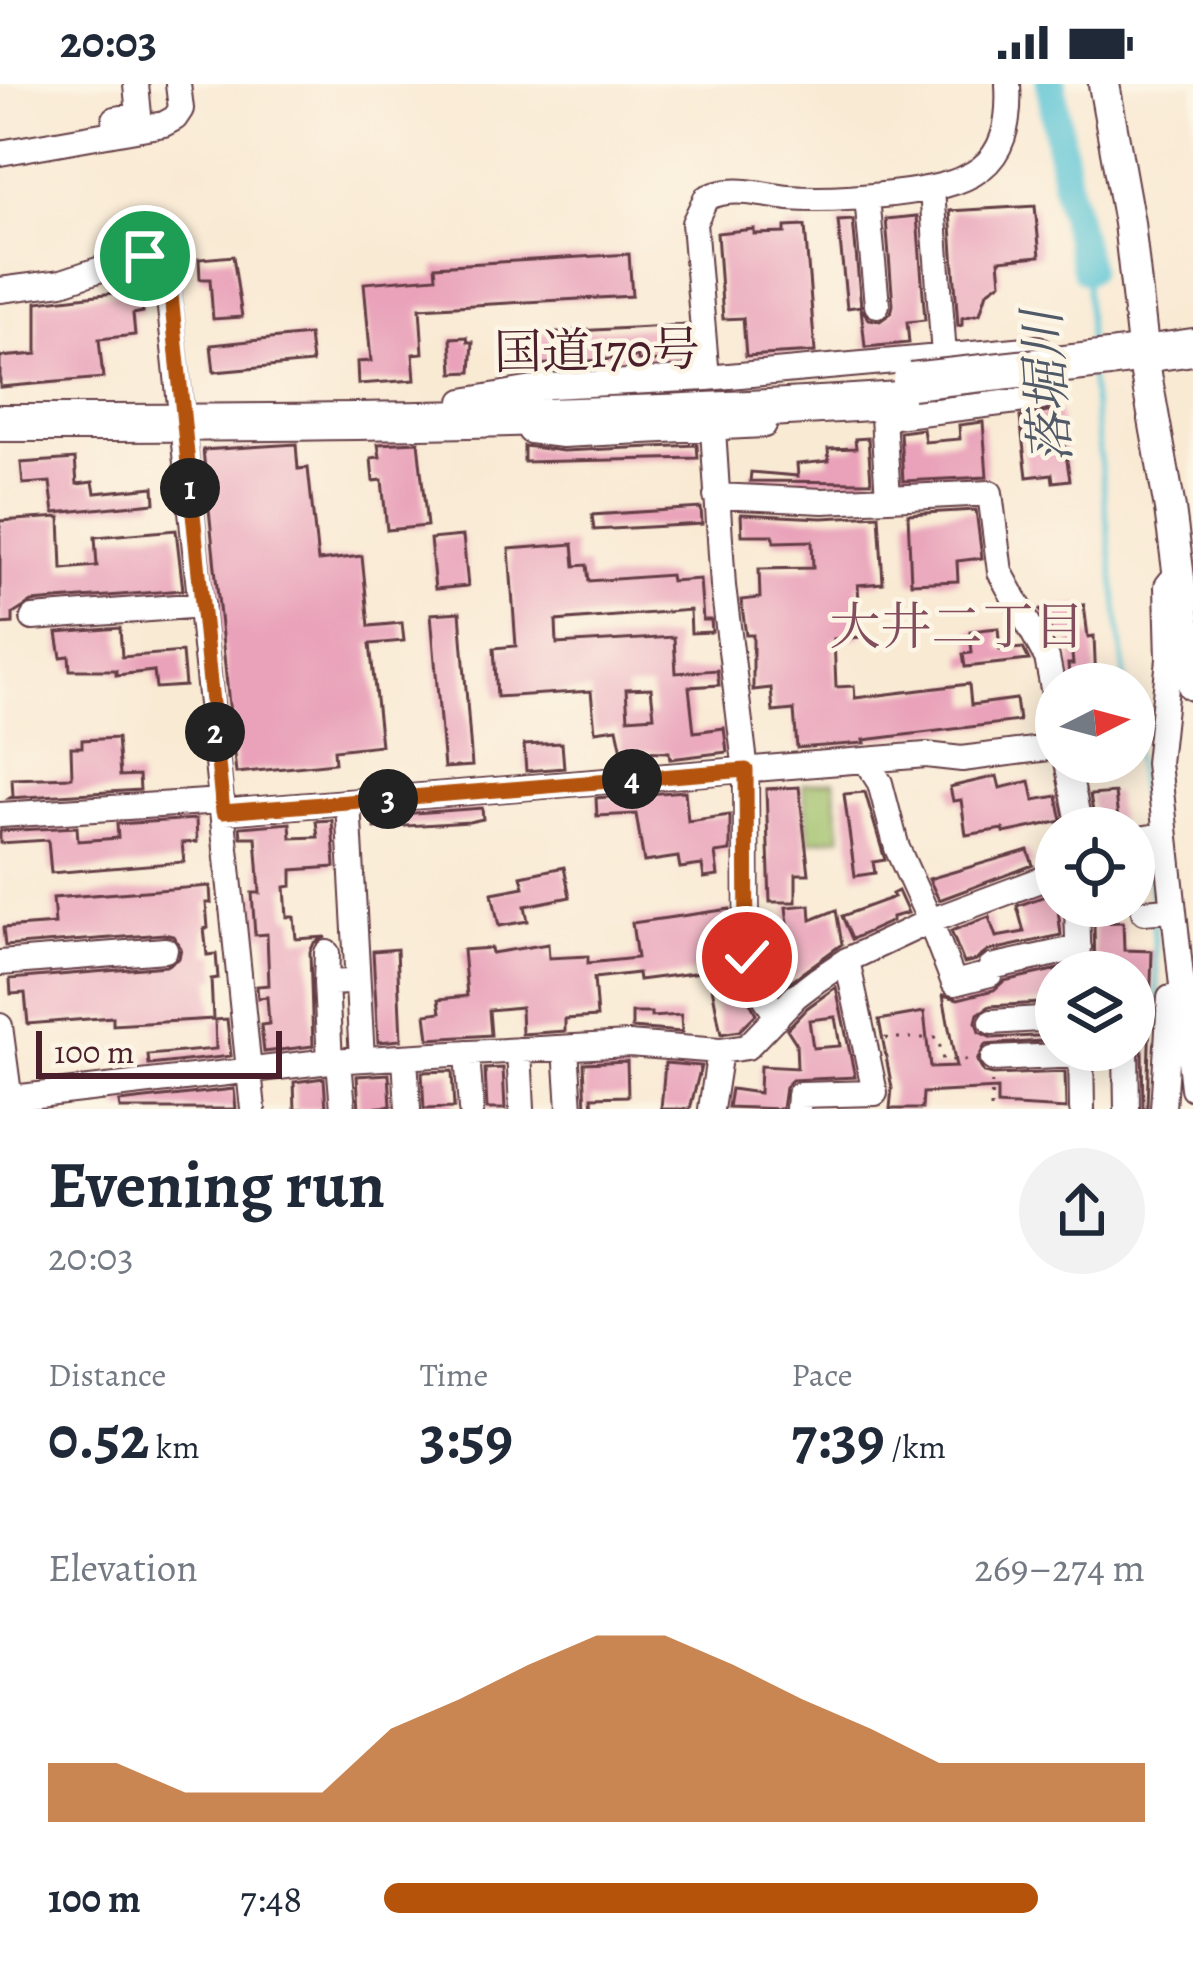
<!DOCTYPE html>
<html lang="en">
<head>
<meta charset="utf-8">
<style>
	:root { --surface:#fff; --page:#f2f2f3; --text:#1f2937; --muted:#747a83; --accent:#b45309 }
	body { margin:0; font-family:Alegreya,"Noto Serif JP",serif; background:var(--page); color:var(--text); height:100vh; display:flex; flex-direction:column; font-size:45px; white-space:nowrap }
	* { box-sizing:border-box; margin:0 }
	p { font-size:39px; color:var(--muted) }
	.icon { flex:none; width:66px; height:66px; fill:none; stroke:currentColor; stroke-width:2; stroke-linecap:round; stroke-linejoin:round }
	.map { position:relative; height:1025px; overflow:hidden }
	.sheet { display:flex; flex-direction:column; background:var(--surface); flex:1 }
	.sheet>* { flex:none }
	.needle { width:78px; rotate:84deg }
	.fabs { position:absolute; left:1035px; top:579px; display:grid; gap:24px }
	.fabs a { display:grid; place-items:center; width:120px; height:120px; border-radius:50%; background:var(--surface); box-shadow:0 6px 30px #0003; font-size:60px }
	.scale { position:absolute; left:36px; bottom:30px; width:246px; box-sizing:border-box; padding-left:12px; border:6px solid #4a1f2b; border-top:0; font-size:33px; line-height:42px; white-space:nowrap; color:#4a1f2b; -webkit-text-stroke:9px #fcf5e5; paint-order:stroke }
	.pin { position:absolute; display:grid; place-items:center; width:102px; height:102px; color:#fff; margin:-51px; border:6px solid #fff; border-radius:50%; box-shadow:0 3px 12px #0007 }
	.km { position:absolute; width:60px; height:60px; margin:-30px; border-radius:50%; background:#222; color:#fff; font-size:33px; line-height:60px; text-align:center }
	.round { display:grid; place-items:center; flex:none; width:126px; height:126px; border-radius:63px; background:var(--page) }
	.head { display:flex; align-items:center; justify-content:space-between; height:204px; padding:0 48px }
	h1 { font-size:66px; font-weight:700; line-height:90px }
	.metrics { display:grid; grid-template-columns:repeat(3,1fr); gap:18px; height:204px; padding:12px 48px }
	.metrics div { display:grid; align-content:center }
	.metrics b { font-size:60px; font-weight:700 }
	.metrics small { font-size:33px; font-weight:400 }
	.metrics p { font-size:33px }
	.chart { height:336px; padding:24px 48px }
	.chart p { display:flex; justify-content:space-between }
	.chart svg { width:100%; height:216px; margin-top:12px; fill:var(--accent); opacity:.7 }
	ul { padding:0 48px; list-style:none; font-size:39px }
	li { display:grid; grid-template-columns:192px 144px 1fr; align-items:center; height:90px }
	li i { height:30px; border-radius:15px; background:var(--accent) }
	.status { display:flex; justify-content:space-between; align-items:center; height:84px; padding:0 60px; background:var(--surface); direction:ltr }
	.status svg { height:33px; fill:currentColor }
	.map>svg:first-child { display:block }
	.green { fill:#9fc069; stroke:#74704a; stroke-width:3 }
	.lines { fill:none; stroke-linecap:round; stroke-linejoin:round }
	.stream { stroke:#5bc5d6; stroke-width:4.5 }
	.river { stroke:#5bc5d6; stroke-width:30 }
	.building { fill:#e9a2ba; fill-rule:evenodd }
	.minor-casing { stroke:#643d44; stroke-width:28 }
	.major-casing { stroke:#643d44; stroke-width:34 }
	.highway-casing { stroke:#643d44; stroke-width:40 }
	.path { stroke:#643d44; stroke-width:3; stroke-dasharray:3 9; stroke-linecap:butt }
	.minor { stroke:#fff; stroke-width:24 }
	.major { stroke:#fff; stroke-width:30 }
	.highway { stroke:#fff; stroke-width:36 }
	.highway-bridge-casing { stroke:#643d44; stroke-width:40; stroke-linecap:butt }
	.highway-bridge { stroke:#fff; stroke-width:36 }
	.route-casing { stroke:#fff; stroke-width:24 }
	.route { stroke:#b45309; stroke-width:15 }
	.labels { text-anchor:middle; stroke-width:9; stroke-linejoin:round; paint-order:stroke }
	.street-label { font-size:48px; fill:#4a1f2b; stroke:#fcf5e5 }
	.water-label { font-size:51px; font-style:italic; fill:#505967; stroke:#fcf5e5 }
	.neighbourhood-label { font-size:51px; fill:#824d5d; stroke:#fcf5e5 }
</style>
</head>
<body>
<div class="status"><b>20:03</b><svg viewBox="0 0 49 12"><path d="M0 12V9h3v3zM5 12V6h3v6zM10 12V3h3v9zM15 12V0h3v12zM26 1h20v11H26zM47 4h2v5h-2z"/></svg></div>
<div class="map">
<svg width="1193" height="1025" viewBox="0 0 1193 1025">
	<rect width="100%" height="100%" fill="#fcf5e5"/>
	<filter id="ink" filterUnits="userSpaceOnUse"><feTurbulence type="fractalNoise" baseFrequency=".00833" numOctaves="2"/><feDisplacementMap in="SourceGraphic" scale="24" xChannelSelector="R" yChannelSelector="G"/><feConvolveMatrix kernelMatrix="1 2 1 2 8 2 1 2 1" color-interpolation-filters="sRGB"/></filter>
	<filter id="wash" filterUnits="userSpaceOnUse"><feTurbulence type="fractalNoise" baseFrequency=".004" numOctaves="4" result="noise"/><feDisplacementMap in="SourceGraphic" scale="48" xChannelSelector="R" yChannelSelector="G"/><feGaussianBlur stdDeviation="2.7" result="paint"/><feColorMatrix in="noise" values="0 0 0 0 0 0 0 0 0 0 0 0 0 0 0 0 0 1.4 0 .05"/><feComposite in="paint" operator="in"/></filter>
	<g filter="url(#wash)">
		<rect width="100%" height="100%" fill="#f9ead4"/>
		<!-- green -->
		<path class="green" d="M 834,697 L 841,753 L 810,757 L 803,700 Z"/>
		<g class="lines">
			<!-- stream -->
			<path class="stream" d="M 1086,185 L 1089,261
				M 1090,290 L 1126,600
				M 1134,662 L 1144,744
				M 1146,762 L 1152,816
				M 1153,833 L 1158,917"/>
			<!-- river -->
			<path class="river" d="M 1051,0 L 1067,105 L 1086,185"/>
		</g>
		<g id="blocks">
			<!-- building -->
			<path class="building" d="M 1035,122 L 1040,172 L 999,176 L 1001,198 L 987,208 L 980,230 L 962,234 L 962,241 L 958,242 L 950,127 Z
				M 917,132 L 925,236 L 907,238 L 909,259 L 865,263 L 861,224 L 869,235 L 880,237 L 891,229 L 893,221 L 886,135 Z
				M 853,136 L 861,222 L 847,224 L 838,137 Z
				M 805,142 L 815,268 L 746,272 L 743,234 L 723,235 L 717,149 L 754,145 L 754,150 L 785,149 L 785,143 Z
				M 629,170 L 632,212 L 420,224 L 423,269 L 413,270 L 415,296 L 358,300 L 357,278 L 371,277 L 364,199 L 436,193 L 435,182 Z
				M 233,172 L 242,233 L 213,235 L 210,195 L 200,195 L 199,175 Z
				M 140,206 L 143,228 L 133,230 L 135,251 L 99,255 L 103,294 L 0,303 L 0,273 L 37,270 L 37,218 Z
				M 686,241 L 689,278 L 638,277 L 638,273 L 523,282 L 521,250 Z
				M 309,251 L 312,279 L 214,288 L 211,261 Z
				M 467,253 L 468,258 L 473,258 L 471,288 L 453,289 L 451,254 Z
				M 1059,326 L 1070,396 L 1053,398 L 1052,390 L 1027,393 L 1020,333 Z
				M 983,338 L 987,393 L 903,397 L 900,348 L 923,345 L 925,358 L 960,355 L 959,341 Z
				M 868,354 L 871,398 L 750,397 L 751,388 L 798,392 L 797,380 L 829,377 L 828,365 L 856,364 L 855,355 Z
				M 418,358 L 427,442 L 387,446 L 382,396 L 373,397 L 371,374 L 380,373 L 378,360 Z
				M 296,360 L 298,385 L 308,384 L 318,477 L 362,472 L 369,542 L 402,539 L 404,557 L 370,560 L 381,661 L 334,666 L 335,679 L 236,689 L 203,366 Z
				M 697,361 L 698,374 L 524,378 L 524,362 L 563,367 Z
				M 75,375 L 77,400 L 93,398 L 95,409 L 154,403 L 155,419 L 54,429 L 50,398 L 23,400 L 21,379 Z
				M 701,424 L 702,440 L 594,446 L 592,431 Z
				M 976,426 L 982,474 L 957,477 L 958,497 L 911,499 L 908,430 Z
				M 741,430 L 822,434 L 879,431 L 883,499 L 858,501 L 861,553 L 834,555 L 836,603 L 854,602 L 855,614 L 969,600 L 971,621 L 1016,615 L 1019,637 L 864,656 L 865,659 L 797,664 L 794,626 L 773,628 L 771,604 L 753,606 L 753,551 L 746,551 L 741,516 L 760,514 L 759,485 L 813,484 L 812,457 L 774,458 L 773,451 L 742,451 Z
				M 60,433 L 62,485 L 97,482 L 95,453 L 176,446 L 183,506 L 32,518 L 13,530 L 13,539 L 0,540 L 0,437 Z
				M 463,452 L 468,502 L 435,505 L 430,455 Z
				M 573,460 L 575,482 L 587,481 L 589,497 L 670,491 L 671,497 L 700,495 L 703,536 L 711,536 L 712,548 L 691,549 L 690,526 L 556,537 L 557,560 L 674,553 L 676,589 L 717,586 L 719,601 L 689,603 L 694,648 L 724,644 L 727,668 L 670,675 L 669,668 L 622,667 L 617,644 L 595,647 L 591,607 L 497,613 L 494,564 L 516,562 L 509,465 ZM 651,604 L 654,632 L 628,634 L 626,605 Z
				M 1084,521 L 1088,553 L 1094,552 L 1096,600 L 1070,600 L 1068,580 L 1073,580 L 1070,552 L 1055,554 L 1040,526 Z
				M 460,528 L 472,682 L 444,684 L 431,530 Z
				M 120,544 L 122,573 L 182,568 L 185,602 L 156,604 L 154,587 L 116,591 L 116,586 L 70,586 L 69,572 L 61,573 L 57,549 Z
				M 998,544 L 1000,566 L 1023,564 L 1029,576 L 965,583 L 963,570 L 972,569 L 970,547 Z
				M 117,654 L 120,692 L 139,691 L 140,706 L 10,714 L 13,712 L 12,695 L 72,693 L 71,663 L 82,663 L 82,656 Z
				M 562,659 L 564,684 L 526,687 L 524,661 Z
				M 997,692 L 1000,704 L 1030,697 L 1034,716 L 1057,712 L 1062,737 L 1004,749 L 1003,745 L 966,751 L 961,716 L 953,717 L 950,703 Z
				M 799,703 L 809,790 L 796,790 L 796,818 L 770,818 L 766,705 Z
				M 685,707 L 688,737 L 730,731 L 730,767 L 715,769 L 718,792 L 704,794 L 702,781 L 680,784 L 678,773 L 644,778 L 636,730 L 597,732 L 596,714 Z
				M 865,708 L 885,776 L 873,778 L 875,789 L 855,792 L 844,710 Z
				M 1115,709 L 1119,744 L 1096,744 L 1090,711 Z
				M 482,724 L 483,735 L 469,738 L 375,744 L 374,732 Z
				M 196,735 L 197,758 L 182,759 L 184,778 L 51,789 L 48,756 L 0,759 L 0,747 L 77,743 L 78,757 L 118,754 L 117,740 Z
				M 332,736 L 335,783 L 292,786 L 292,802 L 285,803 L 287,833 L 294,833 L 296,855 L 326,853 L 314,859 L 310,868 L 313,962 L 264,968 L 261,941 L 269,940 L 267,913 L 258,914 L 257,902 L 269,901 L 267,850 L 255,851 L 252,809 L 260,809 L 256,753 L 241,753 L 240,743 L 290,739 L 291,754 L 318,753 L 316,737 Z
				M 1028,766 L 1033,781 L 939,816 L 929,795 Z
				M 564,783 L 570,813 L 525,822 L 528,837 L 499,842 L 492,809 L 524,803 L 521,792 Z
				M 210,802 L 211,819 L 206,819 L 208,844 L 204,845 L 207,871 L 216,870 L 218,894 L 211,895 L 213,935 L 113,941 L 113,933 L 28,940 L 25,909 L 11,910 L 10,895 L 166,882 L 179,874 L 181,864 L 173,852 L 164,850 L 5,862 L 3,844 L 55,840 L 53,814 Z
				M 898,807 L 908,829 L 892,833 L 892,837 L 852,855 L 842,832 L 894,813 L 892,810 Z
				M 1056,808 L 1061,851 L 988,867 L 976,876 L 964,879 L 951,847 L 989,833 L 996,853 L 1024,848 L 1017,822 Z
				M 810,821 L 811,836 L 836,826 L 842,860 L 780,905 L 764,875 L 791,865 L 786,823 Z
				M 730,825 L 730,857 L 719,859 L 723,887 L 733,884 L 756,930 L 739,947 L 721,950 L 709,887 L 639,896 L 638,889 L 594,894 L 597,933 L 565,935 L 565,947 L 522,950 L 521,923 L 489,926 L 491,951 L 429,955 L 426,930 L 441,928 L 439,915 L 467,912 L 463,866 L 491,864 L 492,869 L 548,860 L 549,874 L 588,872 L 588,879 L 637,874 L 632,839 Z
				M 1123,838 L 1124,866 L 1152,867 L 1147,1024 L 1143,1024 L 1142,966 L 1138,955 L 1134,888 L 1095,888 L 1094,839 Z
				M 397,865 L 401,956 L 378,958 L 373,867 Z
				M 1062,884 L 1062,888 L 1056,888 L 1056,918 L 990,922 L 978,930 L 976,938 L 979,948 L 992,954 L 1056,951 L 1056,956 L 985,961 L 977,977 L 984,989 L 993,991 L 1065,988 L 1066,1025 L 997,1021 L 997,1005 L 923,1009 L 922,1025 L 890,1025 L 892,1004 L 879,936 L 924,928 L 930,984 L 956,983 L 943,911 L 958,915 L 994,906 L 1004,897 Z
				M 836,903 L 855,993 L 792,996 L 785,1003 L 782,1025 L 728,1023 L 731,1005 L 759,1009 L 760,982 L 797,984 L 796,959 L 787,945 L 807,924 ZM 835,933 L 840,962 L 813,964 L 809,936 Z
				M 632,929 L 651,929 L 651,933 L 681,931 L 682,948 L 632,944 Z
				M 227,935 L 231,972 L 149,981 L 148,971 L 216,965 L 215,936 Z
				M 627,977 L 628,1012 L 592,1013 L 593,1025 L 586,1025 L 584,979 Z
				M 665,979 L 701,982 L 690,1025 L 661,1025 Z
				M 503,984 L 505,1025 L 487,1025 L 485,985 Z
				M 452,987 L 454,1024 L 424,1025 L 422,988 Z
				M 389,990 L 391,1022 L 359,1025 L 357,992 Z
				M 324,994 L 326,1025 L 295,1025 L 294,998 Z
				M 234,1005 L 236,1025 L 120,1025 L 119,1018 Z"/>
		</g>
	</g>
	<g filter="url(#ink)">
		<use href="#blocks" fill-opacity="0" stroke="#643d44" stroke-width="3"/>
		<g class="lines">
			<!-- minor casing -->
			<g class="minor-casing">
				<path id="minor" d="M 115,35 L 139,31 L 136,0
					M 0,69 L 164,40 L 175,34 L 181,25 L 178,0
					M 932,106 L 944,272
					M 867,113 L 877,221
					M 0,206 L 62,198 L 137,173 L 157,177 L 166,186 L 253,1025
					M 707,294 L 694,139 L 706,114 C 734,101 760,111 789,114 C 824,117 858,114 892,110 C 969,101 1013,88 1008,0
					M 463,317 L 550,302 L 707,294 L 1038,264 L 1042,314 L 895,332
					M 883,333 L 888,414 L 990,409 L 1000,488 L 1047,574 L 1056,620
					M 713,345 L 723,502 L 746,687 L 747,873 L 751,890 L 777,933
					M 530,347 L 562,351 L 764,341
					M 716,412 L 823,417 L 888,414
					M 1171,497 L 1167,502 L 1169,575 L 1158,679 L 1193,1004
					M 33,534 L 202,521
					M 866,677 L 880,699 L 897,764 L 930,837 L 1056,790
					M 1067,678 L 1080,744
					M 348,718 L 362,975
					M 223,728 L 926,671 L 962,675 L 1056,663
					M 0,731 L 222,717
					M 1134,756 L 1163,751 L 1164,765
					M 1077,822 L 1079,888
					M 1144,828 L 1168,826
					M 0,879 L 165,866
					M 326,899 L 327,869
					M 992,938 L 1056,934
					M 0,942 L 8,1002 L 0,1019
					M 566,964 L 570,1025
					M 519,966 L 522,1025
					M 1081,966 L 1082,1025
					M 1126,966 L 1127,1025
					M 467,969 L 471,1025
					M 405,973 L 408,1025
					M 993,975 L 1081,971
					M 339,976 L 343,1025
					M 330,977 L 326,899 L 350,898
					M 5,1009 L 21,1013 L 330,977 L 628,960 L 720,967 L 747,963 L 796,912 L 817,896 L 847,876 L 930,837 L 954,899 L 990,890 L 991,883 L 1079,864
					M 711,1025 L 720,967
					M 798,1025 L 799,1011 L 875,1009 L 847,876
					M 1163,1025 L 1170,914"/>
			</g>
			<!-- major casing -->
			<g class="major-casing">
				<path id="major" d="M 1104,0 L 1129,139 L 1146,290 L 1170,425 L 1193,601"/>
			</g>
			<!-- highway casing -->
			<g class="highway-casing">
				<path id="highway" d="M 1109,275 L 1193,263
					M 0,339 C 305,339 609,337 913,315"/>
			</g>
			<!-- path -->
			<path class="path" d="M 885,954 L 938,954 L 943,976 L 968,976
				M 991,1025 L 992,994"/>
			<!-- minor -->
			<use href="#minor" class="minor"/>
			<!-- major -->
			<use href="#major" class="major"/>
			<!-- highway -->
			<use href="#highway" class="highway"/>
			<!-- highway-bridge casing -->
			<g class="highway-bridge-casing">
				<path id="highway-bridge" d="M 911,297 L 1109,275"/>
			</g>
			<!-- highway-bridge -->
			<use href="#highway-bridge" class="highway-bridge"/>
		</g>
	</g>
	<g class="lines" filter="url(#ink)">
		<!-- route casing -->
		<g class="route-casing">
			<path id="route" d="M 145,172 L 166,186 L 170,201 L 223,728 L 746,686 L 747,873"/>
		</g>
		<!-- route -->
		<use href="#route" class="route"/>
	</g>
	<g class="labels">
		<!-- street labels -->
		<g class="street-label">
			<text transform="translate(597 266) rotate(-1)" y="17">国道170号</text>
		</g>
		<!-- water labels -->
		<g class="water-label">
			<text transform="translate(1046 303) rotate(-94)" y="18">落堀川</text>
		</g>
		<!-- neighbourhood labels -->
		<g class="neighbourhood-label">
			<text x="957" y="560">大井二丁目</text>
		</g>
	</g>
</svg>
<div class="fabs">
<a><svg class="needle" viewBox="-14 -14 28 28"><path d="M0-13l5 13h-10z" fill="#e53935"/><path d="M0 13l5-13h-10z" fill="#747a83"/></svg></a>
<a><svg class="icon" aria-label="locate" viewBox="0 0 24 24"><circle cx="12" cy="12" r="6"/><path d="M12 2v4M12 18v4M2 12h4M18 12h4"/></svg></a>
<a><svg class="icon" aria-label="layers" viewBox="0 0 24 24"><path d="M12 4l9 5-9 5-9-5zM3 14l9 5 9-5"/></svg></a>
</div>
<div class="scale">100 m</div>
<div class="pin" style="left:145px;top:172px;background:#1e9e55"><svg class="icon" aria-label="arrive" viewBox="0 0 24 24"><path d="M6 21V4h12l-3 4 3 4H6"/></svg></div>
<div class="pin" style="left:747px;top:873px;background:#d93025"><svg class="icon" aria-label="check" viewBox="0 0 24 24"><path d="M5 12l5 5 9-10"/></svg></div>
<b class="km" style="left:190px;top:404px">1</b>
<b class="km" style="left:215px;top:648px">2</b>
<b class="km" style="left:388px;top:715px">3</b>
<b class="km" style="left:632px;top:695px">4</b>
</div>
<section class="sheet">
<div class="head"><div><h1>Evening run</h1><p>20:03</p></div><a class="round"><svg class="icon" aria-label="share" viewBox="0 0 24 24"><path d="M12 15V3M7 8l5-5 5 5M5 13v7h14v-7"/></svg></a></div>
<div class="metrics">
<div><p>Distance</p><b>0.52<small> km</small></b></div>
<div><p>Time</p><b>3:59</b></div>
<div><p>Pace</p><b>7:39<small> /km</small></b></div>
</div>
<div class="chart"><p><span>Elevation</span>269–274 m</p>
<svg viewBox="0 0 160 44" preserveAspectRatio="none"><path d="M0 44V32L10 32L20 38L30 38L40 38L50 25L60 19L70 12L80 6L90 6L100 12L110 19L120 25L130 32L140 32L150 32L160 32V44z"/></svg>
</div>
<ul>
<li><b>100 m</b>7:48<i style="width:86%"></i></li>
</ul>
</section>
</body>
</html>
